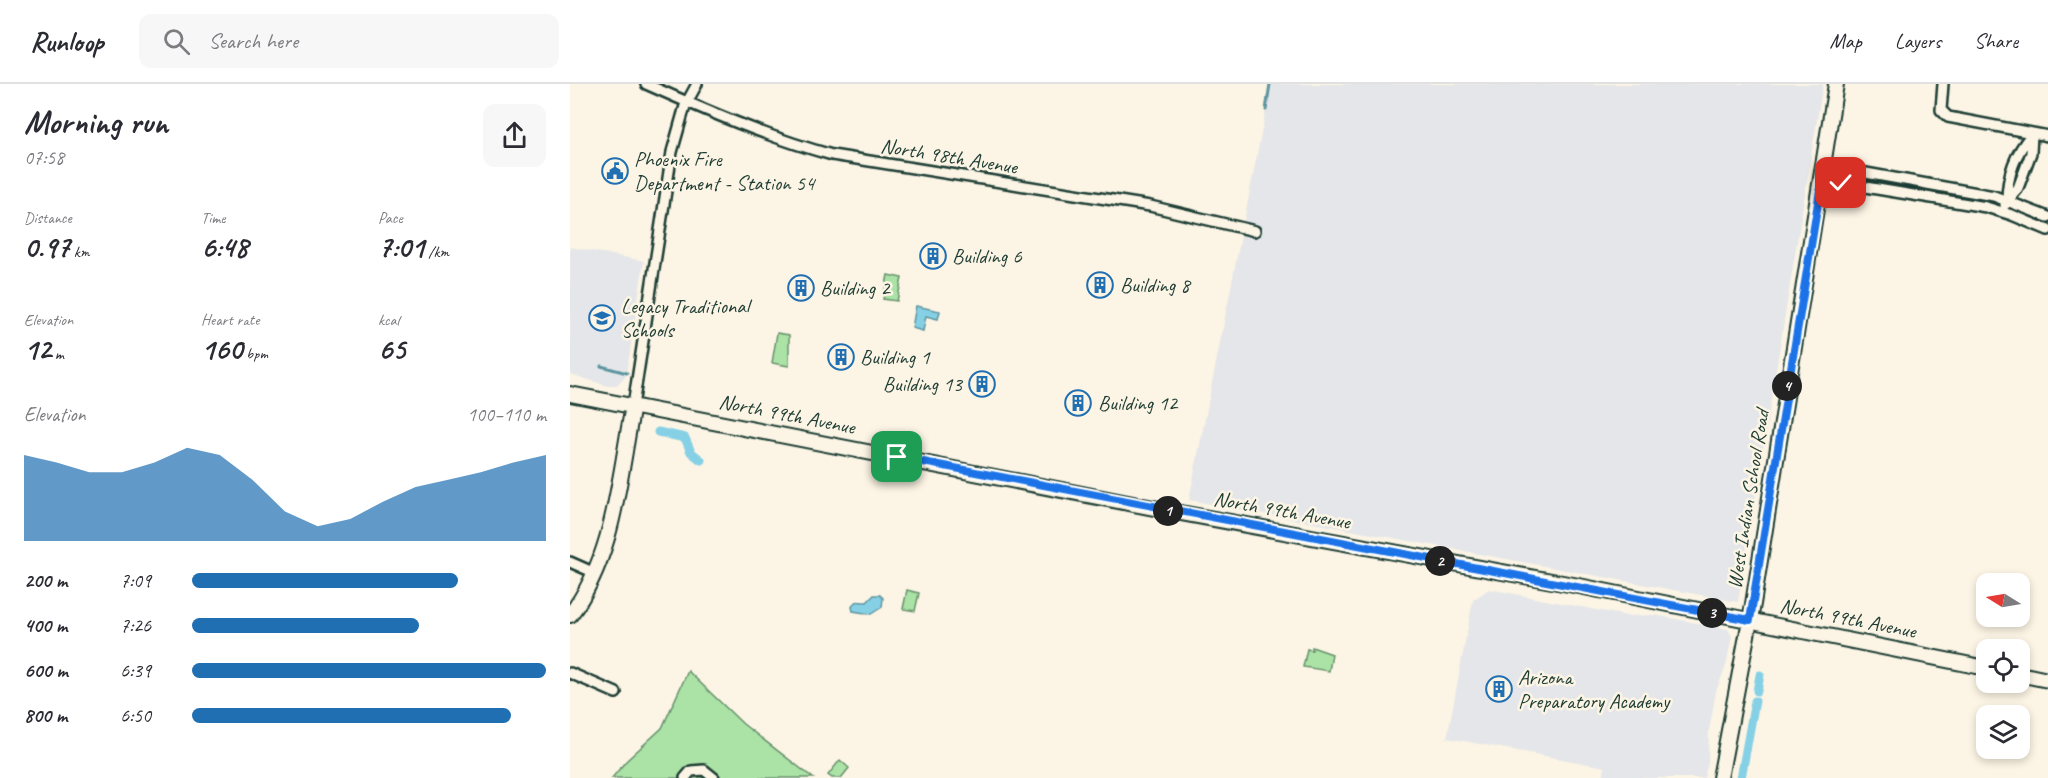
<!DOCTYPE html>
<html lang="en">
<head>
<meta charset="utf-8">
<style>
	:root { --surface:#fff; --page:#f7f7f7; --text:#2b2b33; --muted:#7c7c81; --line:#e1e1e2; --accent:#1f6fb2 }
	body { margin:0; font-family:Caveat,sans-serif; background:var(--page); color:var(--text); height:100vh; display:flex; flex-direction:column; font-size:22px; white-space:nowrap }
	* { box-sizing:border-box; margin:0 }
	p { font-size:20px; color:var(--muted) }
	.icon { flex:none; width:33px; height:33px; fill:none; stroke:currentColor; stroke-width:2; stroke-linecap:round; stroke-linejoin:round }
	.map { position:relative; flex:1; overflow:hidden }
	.sheet { display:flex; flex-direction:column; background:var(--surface); width:570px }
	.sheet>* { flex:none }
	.needle { width:39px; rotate:281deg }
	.buttons { position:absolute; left:1406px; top:489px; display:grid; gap:12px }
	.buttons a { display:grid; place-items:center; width:54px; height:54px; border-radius:12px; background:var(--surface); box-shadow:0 3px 9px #0003; font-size:30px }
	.pin { position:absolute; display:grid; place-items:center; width:51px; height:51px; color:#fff; margin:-26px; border-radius:12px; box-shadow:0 3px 9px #0006 }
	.km { position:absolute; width:30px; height:30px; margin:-15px; border-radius:50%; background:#222; color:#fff; font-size:16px; line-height:30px; text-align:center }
	.round { display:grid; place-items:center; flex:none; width:63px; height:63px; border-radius:12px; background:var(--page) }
	.overview { display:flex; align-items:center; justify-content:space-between; height:102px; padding:0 24px }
	h1 { font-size:33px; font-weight:700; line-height:45px }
	.figures { display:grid; grid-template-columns:repeat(3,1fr); gap:9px; height:102px; padding:6px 24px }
	.figures div { display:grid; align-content:center }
	.figures b { font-size:30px; font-weight:700 }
	.figures small { font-size:16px; font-weight:400 }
	.figures p { font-size:16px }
	.chart { height:168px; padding:12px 24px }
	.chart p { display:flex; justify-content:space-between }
	.chart svg { width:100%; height:108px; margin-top:6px; fill:var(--accent); opacity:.7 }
	ul { padding:0 24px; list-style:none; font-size:20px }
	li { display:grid; grid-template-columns:96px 72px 1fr; align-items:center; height:45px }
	li i { height:15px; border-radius:8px; background:var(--accent) }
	header { display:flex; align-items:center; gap:36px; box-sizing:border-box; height:84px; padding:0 30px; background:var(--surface); border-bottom:2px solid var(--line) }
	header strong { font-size:28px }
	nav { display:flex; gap:33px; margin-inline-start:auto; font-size:21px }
	.search { width:420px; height:54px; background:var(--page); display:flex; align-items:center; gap:15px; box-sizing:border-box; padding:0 21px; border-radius:12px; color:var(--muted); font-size:22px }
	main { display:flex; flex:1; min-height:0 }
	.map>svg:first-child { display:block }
	.built { fill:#e5e6e9 }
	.green { fill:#abe2a5; stroke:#65906c; stroke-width:1.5 }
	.water { fill:#86d0e6; stroke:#5d959f; stroke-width:1.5 }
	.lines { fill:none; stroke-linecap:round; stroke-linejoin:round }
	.stream { stroke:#5d959f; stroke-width:3 }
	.canal { stroke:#86d0e6; stroke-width:9 }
	.street-casing { stroke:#1f3d34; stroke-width:14 }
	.secondary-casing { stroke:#1f3d34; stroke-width:18 }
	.street { stroke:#fcf5e5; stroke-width:9 }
	.secondary { stroke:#fcf5e5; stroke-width:14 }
	.route-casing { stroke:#fff; stroke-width:12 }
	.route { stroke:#1a73e8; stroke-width:8 }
	.labels { text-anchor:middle; stroke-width:5; stroke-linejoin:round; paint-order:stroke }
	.street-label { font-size:21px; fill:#1f3d34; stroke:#fcf5e5 }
	.poi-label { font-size:21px; fill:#1f3d34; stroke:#fcf5e5; text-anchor:start }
</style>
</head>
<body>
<header>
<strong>Runloop</strong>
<div class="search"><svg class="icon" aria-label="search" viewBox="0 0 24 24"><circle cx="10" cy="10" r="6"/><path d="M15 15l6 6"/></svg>Search here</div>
<nav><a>Map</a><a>Layers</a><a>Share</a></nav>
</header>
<main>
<section class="sheet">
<div class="overview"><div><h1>Morning run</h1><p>07:58</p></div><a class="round"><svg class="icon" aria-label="share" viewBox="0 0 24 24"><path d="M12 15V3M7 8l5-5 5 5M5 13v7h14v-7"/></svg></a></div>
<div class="figures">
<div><p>Distance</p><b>0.97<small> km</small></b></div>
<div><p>Time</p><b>6:48</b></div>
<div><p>Pace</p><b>7:01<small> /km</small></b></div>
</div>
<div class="figures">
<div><p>Elevation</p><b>12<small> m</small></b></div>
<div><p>Heart rate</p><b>160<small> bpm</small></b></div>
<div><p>kcal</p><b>65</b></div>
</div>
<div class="chart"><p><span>Elevation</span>100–110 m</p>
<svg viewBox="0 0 160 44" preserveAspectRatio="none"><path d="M0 44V9L10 12L20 16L30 16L40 12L50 6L60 9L70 19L80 32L90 38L100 35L110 28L120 22L130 19L140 16L150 12L160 9V44z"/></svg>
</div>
<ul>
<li><b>200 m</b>7:09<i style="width:75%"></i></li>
<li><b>400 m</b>7:26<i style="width:64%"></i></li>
<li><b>600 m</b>6:39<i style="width:100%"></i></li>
<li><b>800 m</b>6:50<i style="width:90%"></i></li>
</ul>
</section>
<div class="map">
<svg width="1478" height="694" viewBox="0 0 1478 694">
	<rect width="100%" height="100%" fill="#fcf5e5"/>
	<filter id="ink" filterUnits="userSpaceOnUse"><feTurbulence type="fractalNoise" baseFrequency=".0167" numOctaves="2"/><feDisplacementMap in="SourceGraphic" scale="12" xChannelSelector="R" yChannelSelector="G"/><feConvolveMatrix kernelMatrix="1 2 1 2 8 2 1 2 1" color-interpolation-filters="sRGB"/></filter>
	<g filter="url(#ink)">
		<!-- built -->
		<path class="built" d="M 701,0 L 1253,0 L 1168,518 L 619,416 Z
			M 0,163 L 74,177 L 56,292 L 47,302 L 38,302 L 0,290 Z
			M 919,505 L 1057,532 L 1085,531 L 1158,545 L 1162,552 L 1156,582 L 1146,607 L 1139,647 L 1138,679 L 1134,694 L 1033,694 L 1035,683 L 877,654 L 903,516 Z"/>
		<!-- green -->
		<path class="green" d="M 318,191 L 332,194 L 327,217 L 313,215 Z
			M 207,249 L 219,251 L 219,282 L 202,279 Z
			M 337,506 L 349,509 L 345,527 L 333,525 Z
			M 742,563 L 762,570 L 759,587 L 733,583 L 737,565 L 742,566 Z
			M 118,587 L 173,640 L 243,694 L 42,694 L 56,677 L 92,644 Z
			M 270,676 L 279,684 L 271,694 L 262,694 L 258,691 Z"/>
		<!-- water -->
		<path class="water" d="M 346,222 L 370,227 L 368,235 L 356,232 L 353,247 L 342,244 Z
			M 304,511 L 310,511 L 313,514 L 312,523 L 301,530 L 283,527 L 282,523 C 285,514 290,519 297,518 Z"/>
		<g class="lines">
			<!-- stream -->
			<path class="stream" d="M 696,26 L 700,0
				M 31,282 L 57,289"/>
			<!-- canal -->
			<path class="canal" d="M 88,348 L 115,354 L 121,368 L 131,376
				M 1187,607 L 1190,591
				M 1171,694 L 1185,617"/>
			<!-- street casing -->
			<g class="street-casing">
				<path id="street" d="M 76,0 C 137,27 197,53 262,71 L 580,122 L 685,147
					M 1373,0 L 1371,26 L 1378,33 L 1478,52
					M 1253,88 L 1271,99 L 1416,123 L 1442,131 L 1478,146
					M 1253,88 L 1268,84 L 1424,112 L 1478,133
					M 1437,117 C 1437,91 1445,69 1462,50
					M 1435,121 L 1448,104 L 1461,69 L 1462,50
					M 63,322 L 102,68 L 115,22 L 127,0
					M 0,478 L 25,489
					M 0,589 L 46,609
					M 115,694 L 121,687 L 134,686 L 144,694"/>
			</g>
			<!-- secondary casing -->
			<g class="secondary-casing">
				<path id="secondary" d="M 0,310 L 589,425 L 1009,502 L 1416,584
					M 0,531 C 45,472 49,392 63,322
					M 1449,590 L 1478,596
					M 1150,694 L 1183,520 L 1266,0"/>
			</g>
			<!-- street -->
			<use href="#street" class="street"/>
			<!-- secondary -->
			<use href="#secondary" class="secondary"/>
		</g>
	</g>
	<g class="lines" filter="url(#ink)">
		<!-- route casing -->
		<g class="route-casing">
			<path id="route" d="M 327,373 C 611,430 896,482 1180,536 L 1253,88 L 1271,99"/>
		</g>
		<!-- route -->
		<use href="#route" class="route"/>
	</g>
	<!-- icons -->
	<defs>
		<g id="civic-ring" transform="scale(1.35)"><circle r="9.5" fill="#fcf5e5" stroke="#1f6fb2" stroke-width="1.5"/><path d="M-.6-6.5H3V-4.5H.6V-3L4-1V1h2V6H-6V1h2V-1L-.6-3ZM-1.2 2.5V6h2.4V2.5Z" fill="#1f6fb2"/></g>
		<g id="building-ring" transform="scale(1.35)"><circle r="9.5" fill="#fcf5e5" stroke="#1f6fb2" stroke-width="1.5"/><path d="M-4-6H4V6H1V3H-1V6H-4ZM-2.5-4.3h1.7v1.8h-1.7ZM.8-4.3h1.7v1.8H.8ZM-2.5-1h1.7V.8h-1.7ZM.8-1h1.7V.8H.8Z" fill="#1f6fb2"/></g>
		<g id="school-ring" transform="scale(1.35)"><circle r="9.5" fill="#fcf5e5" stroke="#1f6fb2" stroke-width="1.5"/><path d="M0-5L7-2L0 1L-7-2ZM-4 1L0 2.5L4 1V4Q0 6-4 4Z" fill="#1f6fb2"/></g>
	</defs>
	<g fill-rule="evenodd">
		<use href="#civic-ring" x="45" y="87"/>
		<use href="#building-ring" x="363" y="172"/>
		<use href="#building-ring" x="530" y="201"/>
		<use href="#building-ring" x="231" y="204"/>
		<use href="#school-ring" x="32" y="234"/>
		<use href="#building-ring" x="271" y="273"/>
		<use href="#building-ring" x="412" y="300"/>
		<use href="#building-ring" x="508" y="319"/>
		<use href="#building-ring" x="929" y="605"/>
	</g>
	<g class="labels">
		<!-- street labels -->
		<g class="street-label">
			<text transform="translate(379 72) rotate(9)" y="7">North 98th Avenue</text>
			<text transform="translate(217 330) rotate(11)" y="7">North 99th Avenue</text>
			<text transform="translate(1178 415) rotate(-81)" y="7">West Indian School Road</text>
			<text transform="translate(712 426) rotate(10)" y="7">North 99th Avenue</text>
			<text transform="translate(1278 534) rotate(11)" y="7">North 99th Avenue</text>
		</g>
		<!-- poi labels -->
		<g class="poi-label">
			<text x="64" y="82">Phoenix Fire<tspan x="64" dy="24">Department - Station 54</tspan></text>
			<text x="382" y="179">Building 6</text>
			<text x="550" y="208">Building 8</text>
			<text x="250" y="211">Building 2</text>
			<text x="51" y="229">Legacy Traditional<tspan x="51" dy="24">Schools</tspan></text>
			<text x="290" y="280">Building 1</text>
			<text x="392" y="307" text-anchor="end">Building 13</text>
			<text x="528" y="326">Building 12</text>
			<text x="948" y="600">Arizona<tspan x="948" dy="24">Preparatory Academy</tspan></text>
		</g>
	</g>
</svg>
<div class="buttons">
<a><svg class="needle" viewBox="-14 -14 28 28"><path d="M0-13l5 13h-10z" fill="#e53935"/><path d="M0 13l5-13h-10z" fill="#7c7c81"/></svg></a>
<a><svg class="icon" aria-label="locate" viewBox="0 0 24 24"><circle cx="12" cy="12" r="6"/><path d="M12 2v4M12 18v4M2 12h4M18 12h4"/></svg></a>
<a><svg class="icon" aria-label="layers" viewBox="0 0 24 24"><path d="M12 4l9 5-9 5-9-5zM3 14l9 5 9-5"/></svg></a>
</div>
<div class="pin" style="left:327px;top:373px;background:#1e9e55"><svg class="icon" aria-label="arrive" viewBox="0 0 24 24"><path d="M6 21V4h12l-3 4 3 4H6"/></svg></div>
<div class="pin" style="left:1271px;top:99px;background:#d93025"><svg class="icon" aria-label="check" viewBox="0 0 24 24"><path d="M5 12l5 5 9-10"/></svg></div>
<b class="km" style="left:598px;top:427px">1</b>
<b class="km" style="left:870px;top:477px">2</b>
<b class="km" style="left:1142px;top:529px">3</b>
<b class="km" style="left:1217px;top:302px">4</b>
</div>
</main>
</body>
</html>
